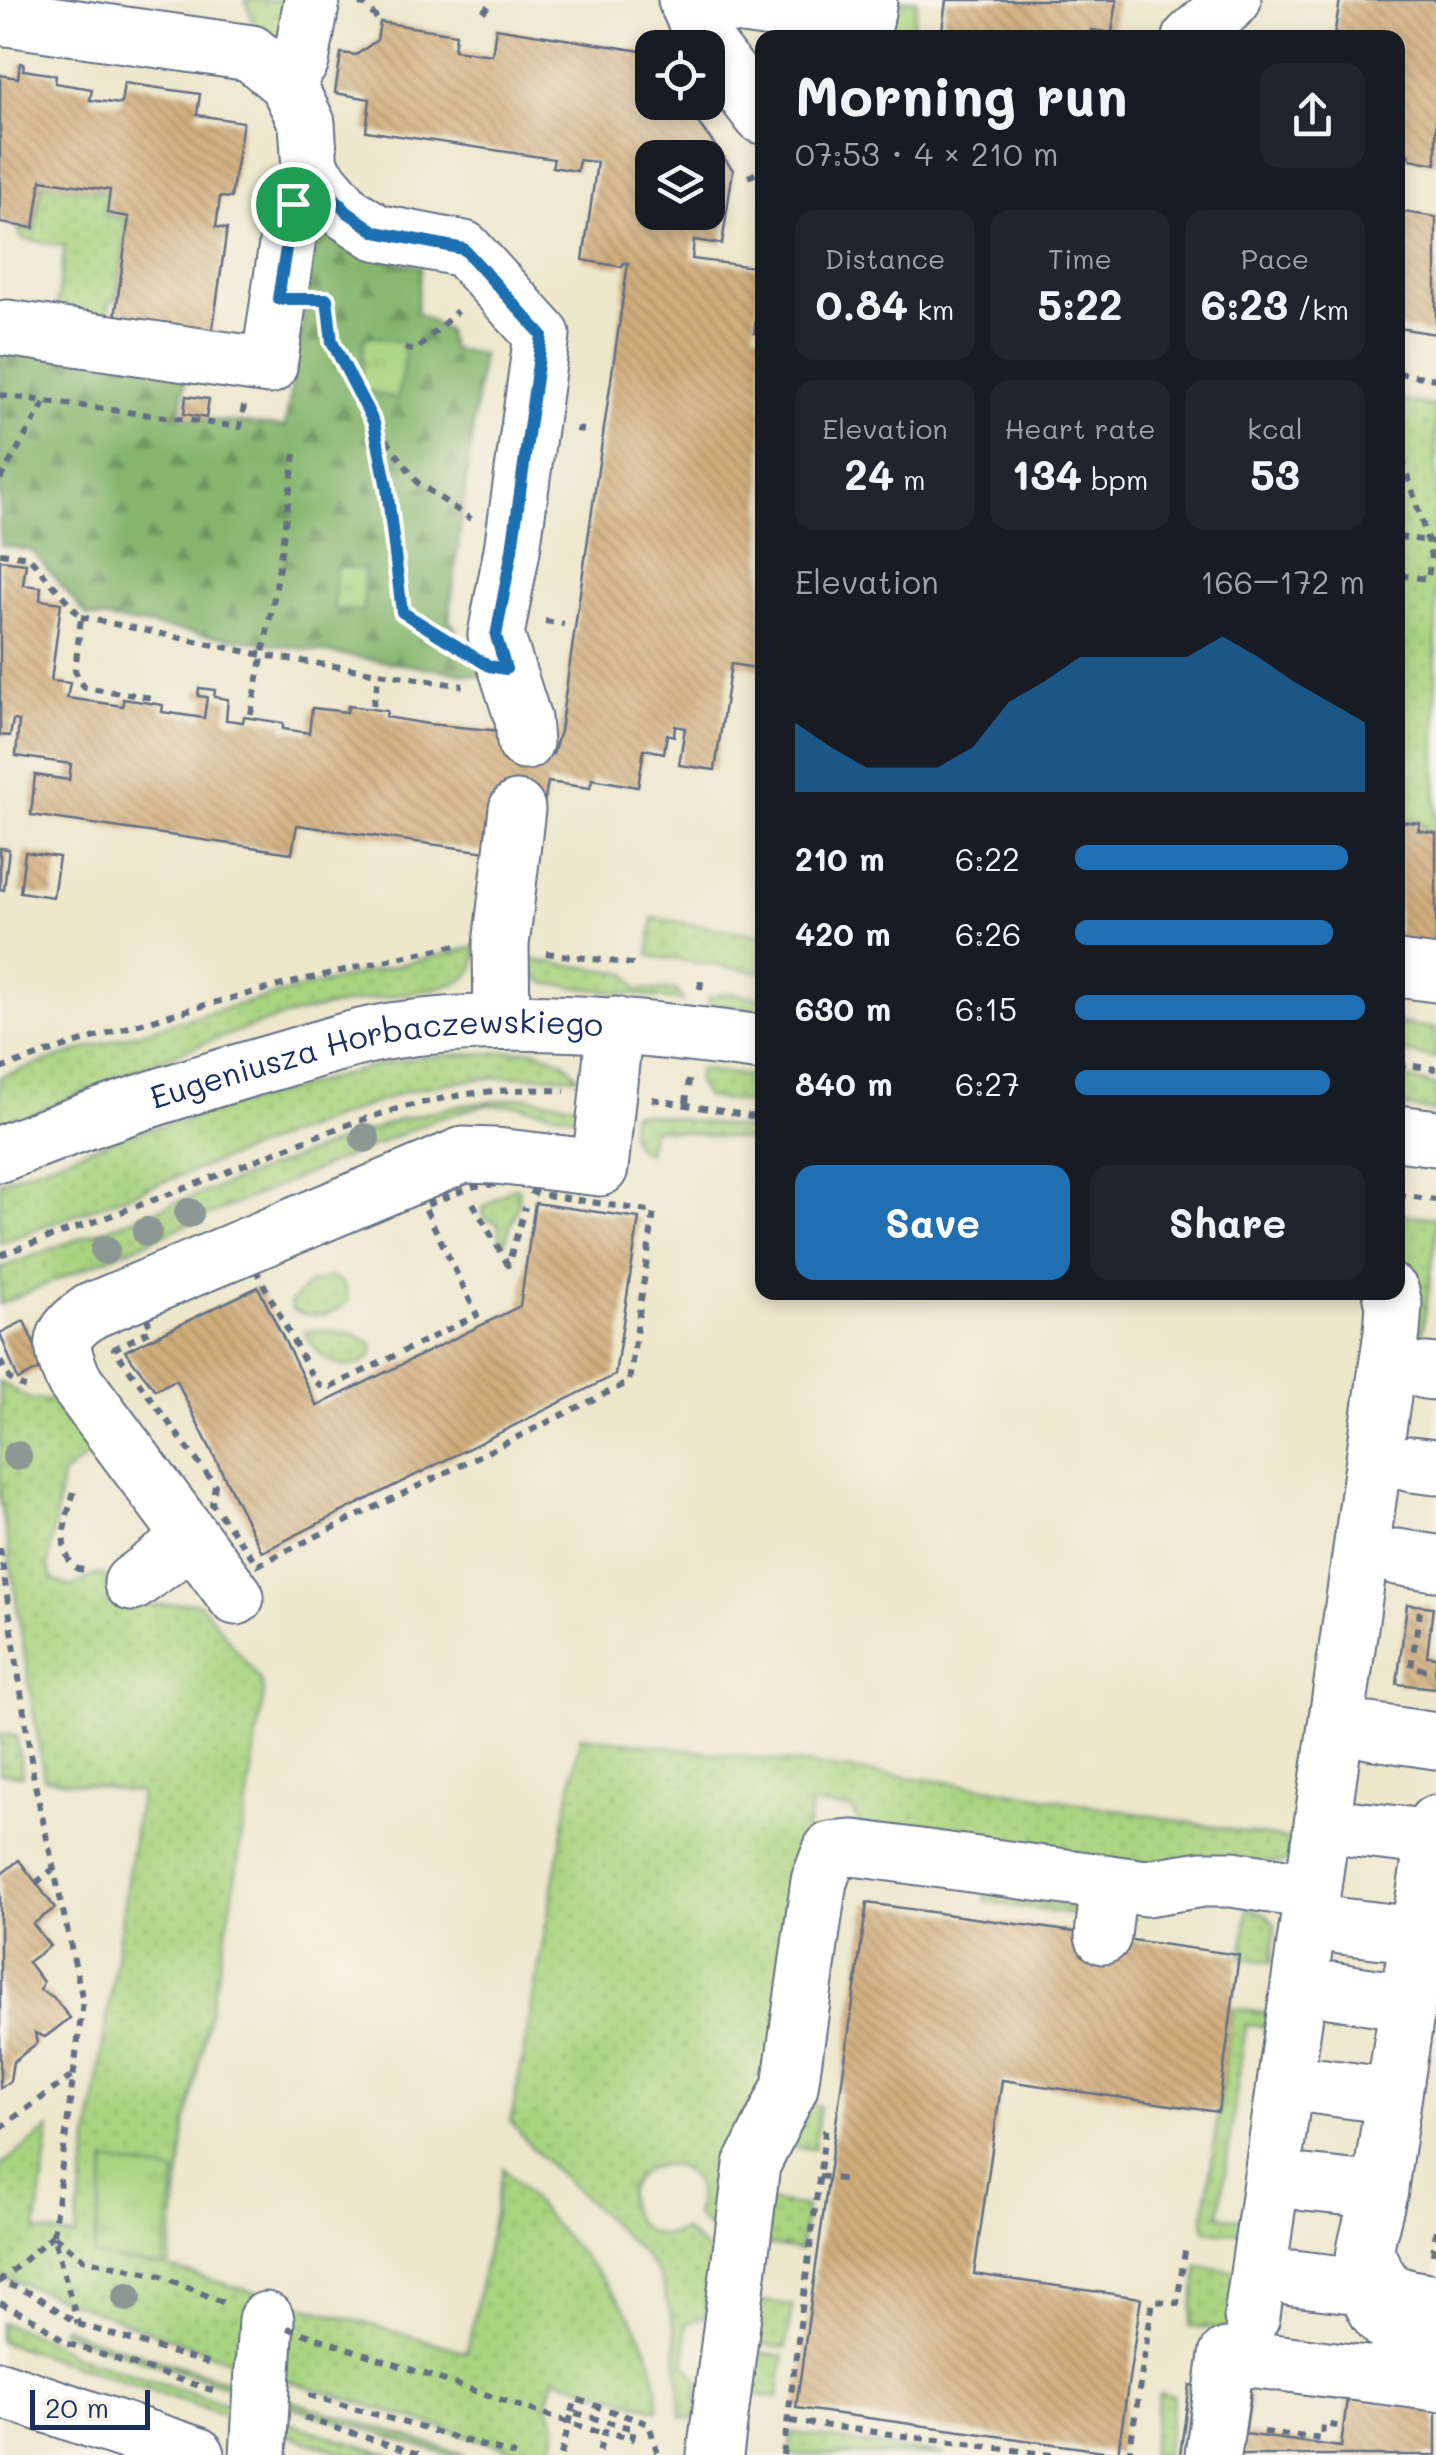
<!DOCTYPE html>
<html lang="en">
<head>
<meta charset="utf-8">
<style>
	:root { --surface:#171b24; --page:#20242c; --text:#f1f3f6; --muted:#9ea1a6; --accent:#1f6fb2 }
	body { margin:0; font-family:Mali,sans-serif; background:var(--page); color:var(--text); height:100vh; display:flex; flex-direction:column; font-size:38px; white-space:nowrap }
	* { box-sizing:border-box; margin:0 }
	p { font-size:32px; color:var(--muted) }
	.icon { flex:none; width:55px; height:55px; fill:none; stroke:currentColor; stroke-width:2; stroke-linecap:round; stroke-linejoin:round }
	.map { position:relative; flex:1; overflow:hidden }
	.side { position:absolute; left:755px; top:30px; width:650px; height:1270px; display:flex; flex-direction:column; background:var(--surface); border-radius:20px; box-shadow:0 5px 15px #0003 }
	.side>* { flex:none }
	.tools { position:absolute; left:635px; top:30px; display:grid; gap:20px }
	.tools a { display:grid; place-items:center; width:90px; height:90px; border-radius:20px; background:var(--surface); box-shadow:0 5px 15px #0003; font-size:50px }
	.scale { position:absolute; left:30px; bottom:25px; width:120px; box-sizing:border-box; padding-left:10px; border:5px solid #1b2f5e; border-top:0; font-size:28px; line-height:35px; white-space:nowrap; color:#1b2f5e; -webkit-text-stroke:8px #f7f3e8; paint-order:stroke }
	.pin { position:absolute; display:grid; place-items:center; width:85px; height:85px; color:#fff; margin:-42px; border:5px solid #fff; border-radius:50%; box-shadow:0 2px 10px #0007 }
	.round { display:grid; place-items:center; flex:none; width:105px; height:105px; border-radius:20px; background:var(--page) }
	.head { display:flex; align-items:center; justify-content:space-between; height:170px; padding:0 40px }
	h1 { font-size:55px; font-weight:700; line-height:75px }
	.metrics { display:grid; grid-template-columns:repeat(3,1fr); gap:15px; height:170px; padding:10px 40px }
	.metrics div { display:grid; align-content:center; border-radius:20px; background:var(--page); text-align:center }
	.metrics b { font-size:42px; font-weight:700 }
	.metrics small { font-size:28px; font-weight:400 }
	.metrics p { font-size:28px }
	.chart { height:280px; padding:20px 40px }
	.chart p { display:flex; justify-content:space-between }
	.chart svg { width:100%; height:180px; margin-top:10px; fill:var(--accent); opacity:.7 }
	.primary-button { display:flex; gap:20px; margin-top:auto; padding:20px 40px }
	.primary-button a { flex:1; height:115px; border-radius:20px; background:var(--accent); color:#fff; font-size:40px; font-weight:700; line-height:115px; text-align:center }
	.primary-button a+a { background:var(--page); color:var(--text) }
	ul { padding:0 40px; list-style:none; font-size:32px }
	li { display:grid; grid-template-columns:160px 120px 1fr; align-items:center; height:75px }
	li i { height:25px; border-radius:12px; background:var(--accent) }
	.map>svg:first-child { display:block }
	.grass { fill:url(#grass-dots); stroke:#62826f; stroke-width:2.5 }
	.forest { fill:url(#forest-firs); stroke:#507266; stroke-width:2.5 }
	.park { fill:url(#park-tufts); stroke:#62826f; stroke-width:2.5 }
	.building { fill:url(#building-back-hatch); fill-rule:evenodd }
	.lines { fill:none; stroke-linecap:round; stroke-linejoin:round }
	.minor-casing { stroke:#646f84; stroke-width:59 }
	.major-casing { stroke:#646f84; stroke-width:59 }
	.path { stroke:#646f84; stroke-width:6; stroke-dasharray:8 8; stroke-linecap:butt }
	.minor { stroke:#fff; stroke-width:55 }
	.major { stroke:#fff; stroke-width:55 }
	.path-bridge { stroke:#646f84; stroke-width:6; stroke-dasharray:8 8; stroke-linecap:butt }
	.tree { fill:#8d9894 }
	.route-casing { stroke:#fff; stroke-width:20 }
	.route { stroke:#1f6fb2; stroke-width:12 }
	.labels { text-anchor:middle; stroke-width:9; stroke-linejoin:round; paint-order:stroke }
	.street-label { font-size:32px; fill:#1b2f5e; stroke:#f7f3e8 }
</style>
</head>
<body>
<div class="map">
<svg width="1436" height="2455" viewBox="0 0 1436 2455">
	<defs>
		<pattern id="grass-dots" width="8" height="8" patternUnits="userSpaceOnUse" patternTransform="scale(2.5)"><rect width="8" height="8" fill="#a9d480"/><path d="M2 2h.1M6 6h.1" fill="none" stroke="#91b671" stroke-width="1.8" stroke-linecap="round"/></pattern>
		<pattern id="forest-firs" width="22" height="20" patternUnits="userSpaceOnUse" patternTransform="scale(2.5)"><rect width="22" height="20" fill="#86b66e"/><path d="M5 1l3.5 6h-7zM16 11l3.5 6h-7z" fill="#6d945e"/></pattern>
		<pattern id="park-tufts" width="24" height="20" patternUnits="userSpaceOnUse" patternTransform="scale(2.5)"><rect width="24" height="20" fill="#a9d480"/><path d="M3 7l-1-3M5 7V3M7 7l1-3M15 17l-1-3M17 17v-4M19 17l1-3" fill="none" stroke="#91b671"/></pattern>
		<pattern id="building-back-hatch" width="6" height="6" patternUnits="userSpaceOnUse" patternTransform="scale(2.5)"><rect width="6" height="6" fill="#d2ae7d"/><path d="M-1 5l2 2M0 0l6 6M5-1l2 2" fill="none" stroke="#aa8e6a"/></pattern>
	</defs>
	<rect width="100%" height="100%" fill="#f7f3e8"/>
	<filter id="ink" filterUnits="userSpaceOnUse"><feTurbulence type="fractalNoise" baseFrequency=".01" numOctaves="2"/><feDisplacementMap in="SourceGraphic" scale="20" xChannelSelector="R" yChannelSelector="G"/><feConvolveMatrix kernelMatrix="1 2 1 2 8 2 1 2 1" color-interpolation-filters="sRGB"/></filter>
	<filter id="wash" filterUnits="userSpaceOnUse"><feTurbulence type="fractalNoise" baseFrequency=".0048" numOctaves="4" result="noise"/><feDisplacementMap in="SourceGraphic" scale="40" xChannelSelector="R" yChannelSelector="G"/><feGaussianBlur stdDeviation="2.25" result="paint"/><feColorMatrix in="noise" values="0 0 0 0 0 0 0 0 0 0 0 0 0 0 0 0 0 1.4 0 .05"/><feComposite in="paint" operator="in"/></filter>
	<g filter="url(#wash)">
		<rect width="100%" height="100%" fill="#ede7cc"/>
		<!-- grass -->
		<path class="grass" d="M 246,0 L 302,0 L 296,35 L 259,43 Z
			M 892,0 L 917,0 L 912,37 L 887,38 Z
			M 42,183 L 107,192 L 104,215 L 127,219 L 116,301 L 110,300 L 106,328 L 55,319 L 65,246 L 22,239 L 18,228 L 35,230 Z
			M 1398,400 L 1435,406 L 1436,409 L 1436,831 L 1421,828 L 1421,821 L 1398,819 Z
			M 653,918 L 762,935 L 762,972 L 649,956 Z
			M 476,947 C 477,965 474,975 457,983 C 403,997 347,1000 292,1015 C 192,1042 96,1088 0,1127 L 0,1077 C 156,1023 316,983 476,947 Z
			M 525,959 L 627,973 L 637,990 L 677,990 L 683,1001 L 545,983 L 530,973 Z
			M 729,993 L 762,998 L 762,1012 L 708,1004 L 708,997 Z
			M 1398,1023 L 1436,1029 L 1436,1058 L 1398,1052 Z
			M 535,1050 L 565,1062 L 578,1077 C 521,1074 457,1078 401,1093 L 0,1243 L 0,1181 L 121,1137 L 386,1063 L 425,1057 Z
			M 699,1069 L 762,1078 L 762,1105 L 706,1097 L 697,1082 Z
			M 1398,1077 L 1435,1085 L 1436,1112 L 1398,1106 Z
			M 525,1097 L 590,1106 L 588,1119 L 516,1105 L 485,1105 L 441,1117 L 0,1304 L 0,1268 L 401,1119 L 456,1106 Z
			M 632,1112 L 762,1131 L 762,1142 L 652,1128 L 647,1153 C 629,1147 628,1128 632,1112 Z
			M 513,1187 L 518,1188 L 519,1201 L 505,1242 L 501,1243 L 498,1223 L 484,1218 L 483,1208 Z
			M 1398,1214 L 1436,1218 L 1436,1240 L 1411,1407 L 1406,1407 Z
			M 329,1277 C 341,1279 347,1288 348,1300 C 334,1318 314,1318 293,1311 L 290,1304 L 307,1285 Z
			M 321,1330 L 354,1334 L 373,1344 L 374,1352 C 352,1383 315,1359 305,1331 Z
			M 0,1382 L 30,1399 L 63,1402 L 96,1449 L 62,1476 L 48,1566 L 53,1580 L 71,1587 C 80,1584 84,1578 93,1576 C 111,1570 122,1591 131,1603 L 153,1606 L 189,1602 L 201,1604 L 260,1680 L 264,1694 L 230,1913 L 185,2130 L 169,2268 L 467,2352 L 503,2168 C 527,2195 552,2222 576,2249 C 619,2297 660,2342 658,2410 L 554,2377 L 548,2401 L 556,2427 L 553,2450 L 545,2455 L 530,2455 L 273,2376 L 0,2276 L 0,2166 L 50,2128 L 36,2231 L 75,2237 L 140,1793 L 44,1778 L 0,1496 Z
			M 0,1734 L 16,1736 L 23,1775 L 0,1773 Z
			M 580,1736 L 986,1787 L 1301,1842 L 1293,1856 L 1285,1862 L 1171,1868 L 860,1825 L 852,1809 L 811,1805 L 772,2070 L 718,2238 L 695,2215 C 711,2164 652,2145 628,2190 C 625,2223 652,2245 683,2230 L 720,2263 L 706,2316 L 686,2324 L 686,2365 L 699,2381 L 697,2420 L 681,2416 L 675,2329 L 659,2275 L 639,2250 L 530,2146 L 511,2122 Z
			M 986,1895 L 1083,1907 L 1082,1916 L 985,1902 Z
			M 1248,1908 L 1267,1914 L 1275,1925 L 1272,1962 L 1242,1959 Z
			M 1232,2008 L 1266,2013 L 1276,2021 L 1270,2027 L 1246,2025 L 1219,2215 L 1249,2221 C 1236,2237 1226,2233 1206,2230 L 1204,2221 Z
			M 801,2103 L 820,2106 L 814,2149 L 782,2146 Z
			M 768,2201 L 806,2207 L 800,2250 L 761,2244 Z
			M 1199,2266 L 1234,2271 L 1233,2331 L 1190,2326 Z
			M 753,2300 L 792,2305 L 786,2348 L 747,2342 Z
			M 0,2322 L 48,2339 L 72,2355 L 246,2410 L 234,2417 L 225,2415 L 0,2341 Z
			M 64,2326 L 87,2337 L 247,2387 L 248,2393 L 82,2340 L 60,2330 Z
			M 746,2350 L 784,2356 L 778,2398 L 740,2392 Z
			M 1159,2393 L 1174,2396 L 1165,2455 L 1150,2455 Z
			M 272,2395 L 465,2455 L 448,2455 L 271,2400 Z
			M 272,2418 L 390,2455 L 352,2455 L 280,2433 Z
			M 792,2433 L 945,2455 L 789,2455 Z"/>
		<!-- forest -->
		<path class="forest" d="M 318,224 L 351,252 L 421,267 L 416,312 L 446,330 L 451,349 L 482,354 L 449,620 L 487,677 L 87,616 L 32,551 L 0,545 L 0,340 L 187,367 L 180,417 L 285,427 Z"/>
		<!-- park -->
		<path class="park" d="M 371,336 L 400,342 L 405,353 L 398,399 L 360,389 L 364,339 Z
			M 336,567 L 364,569 L 363,611 L 334,609 Z
			M 107,2161 L 176,2173 L 163,2267 L 93,2256 Z"/>
		<g id="blocks">
			<!-- building -->
			<path class="building" d="M 946,0 L 1117,0 L 1112,33 L 1091,30 L 1090,38 L 941,38 Z
				M 1340,0 L 1436,0 L 1436,164 L 1410,159 L 1409,155 L 1398,152 L 1398,38 L 1334,36 Z
				M 380,22 L 456,34 L 454,50 L 492,55 L 496,28 L 641,51 L 652,62 L 652,102 L 683,102 L 733,170 L 722,244 L 694,240 L 692,259 L 762,268 L 754,333 L 762,334 L 762,669 L 731,664 L 715,770 L 679,765 L 685,728 L 675,726 L 674,736 L 667,734 L 664,753 L 644,749 L 638,787 L 592,779 L 590,788 L 548,782 L 542,814 L 486,852 L 297,825 L 292,853 L 31,815 L 35,775 L 69,780 L 71,764 L 16,756 L 19,721 L 13,720 L 10,736 L 0,735 L 0,560 L 26,563 L 23,585 L 41,587 L 40,600 L 61,603 L 51,681 L 70,683 L 67,698 L 123,706 L 123,699 L 163,705 L 162,712 L 204,718 L 207,697 L 198,696 L 199,688 L 215,690 L 214,697 L 228,699 L 226,720 L 243,722 L 244,717 L 283,723 L 283,729 L 309,733 L 312,708 L 347,712 L 348,706 L 387,711 L 386,717 L 428,724 L 501,731 L 528,750 L 553,754 L 560,731 L 628,263 L 623,263 L 622,267 L 583,260 L 597,162 L 579,160 L 577,171 L 552,167 L 554,159 L 366,131 L 370,99 L 335,93 L 341,53 L 356,55 L 377,40 ZM 652,158 L 708,158 L 708,212 L 652,212 Z
				M 20,63 L 24,64 L 23,70 L 56,75 L 55,83 L 92,89 L 90,100 L 121,104 L 124,83 L 200,94 L 197,115 L 243,122 L 231,198 L 220,197 L 216,227 L 227,229 L 211,341 L 114,325 L 129,217 L 107,213 L 110,190 L 41,180 L 34,228 L 0,223 L 0,75 L 18,78 Z
				M 1398,211 L 1436,217 L 1436,334 L 1398,328 Z
				M 186,396 L 209,399 L 206,418 L 184,414 Z
				M 1398,821 L 1420,823 L 1418,830 L 1436,833 L 1436,952 L 1398,946 Z
				M 0,848 L 9,849 L 4,890 L 0,889 Z
				M 25,852 L 59,857 L 53,897 L 20,892 Z
				M 535,1203 L 639,1218 L 615,1375 L 262,1552 L 176,1380 L 155,1390 L 125,1351 L 258,1287 L 317,1406 L 520,1306 Z
				M 24,1321 L 44,1367 L 18,1380 L 0,1333 Z
				M 1407,1604 L 1433,1607 L 1427,1656 L 1436,1657 L 1436,1688 L 1397,1684 Z
				M 19,1860 L 55,1908 L 33,1924 L 50,1946 L 28,1962 L 43,1982 L 40,1990 L 53,1997 L 70,2018 L 45,2037 L 35,2033 L 37,2043 L 13,2062 L 10,2081 L 0,2088 L 0,1875 Z
				M 867,1903 L 1239,1955 L 1218,2112 L 1002,2080 L 974,2274 L 1141,2298 L 1118,2453 L 796,2408 Z
				M 1190,2385 L 1251,2394 L 1245,2434 L 1341,2447 L 1347,2399 L 1436,2411 L 1436,2455 L 1180,2455 Z"/>
		</g>
	</g>
	<g filter="url(#ink)">
		<use href="#blocks" fill-opacity="0" stroke="#646f84" stroke-width="2.5"/>
		<g class="lines">
			<!-- minor casing -->
			<g class="minor-casing">
				<g id="minor">
					<path d="M 686,0 L 706,43 L 762,116"/>
					<path d="M 699,0 L 865,23 L 869,0"/>
					<path d="M 0,17 L 251,53 L 287,83 L 307,123 L 310,169 L 347,213 L 376,232 L 464,249 L 542,335 L 512,550 L 496,635 L 523,719 L 525,742"/>
					<path d="M 1191,38 L 1233,0"/>
					<path d="M 287,83 L 301,61 L 312,0"/>
					<path d="M 7,328 L 269,366 L 293,204 L 310,169"/>
					<path d="M 1398,969 L 1436,974"/>
					<path d="M 502,1022 L 501,945 L 517,809"/>
					<path d="M 1398,1133 L 1436,1138"/>
					<path id="s1" d="M 0,1154 C 90,1118 181,1088 274,1062 C 312,1051 352,1037 391,1031 C 517,1012 638,1027 762,1043"/>
					<path d="M 1425,1371 L 1436,1372"/>
					<path d="M 1411,1464 L 1436,1467"/>
					<path d="M 1397,1557 L 1436,1563"/>
					<path d="M 132,1583 L 192,1539"/>
					<path d="M 236,1597 L 74,1380 C 58,1343 58,1334 91,1311 L 463,1155 L 496,1156 L 600,1168 L 615,1025"/>
					<path d="M 1369,1731 L 1436,1741"/>
					<path d="M 1436,1823 L 1418,1935 L 1436,1938"/>
					<path d="M 1355,1829 L 1434,1838"/>
					<path d="M 1340,1926 L 1418,1935 C 1405,2019 1392,2103 1380,2187 C 1376,2214 1357,2260 1365,2285 C 1378,2325 1397,2336 1436,2345"/>
					<path d="M 1103,1936 L 1109,1883"/>
					<path d="M 1331,1990 L 1407,2002"/>
					<path d="M 1317,2086 L 1392,2096"/>
					<path d="M 1305,2183 L 1380,2191"/>
					<path d="M 1367,2255 C 1384,2292 1389,2295 1429,2301"/>
					<path d="M 1293,2278 L 1352,2285 L 1364,2283"/>
					<path d="M 1252,2316 L 1392,1332 L 1394,1305 L 1391,1292"/>
					<path d="M 258,2455 L 266,2320"/>
					<path d="M 715,2455 L 752,2165 L 790,2087 L 819,1881 L 831,1850 L 854,1848 L 1146,1888 L 1203,1879 L 1232,1879 L 1310,1891"/>
					<path d="M 1213,2455 L 1227,2356 L 1436,2383"/>
				</g>
			</g>
			<!-- major casing -->
			<g class="major-casing">
				<path id="major" d="M 0,2389 L 197,2455"/>
			</g>
			<!-- path -->
			<path class="path" d="M 359,4 L 365,5 L 380,22
				M 483,12 L 493,0
				M 748,177 L 762,171
				M 762,261 L 762,260
				M 328,310 L 332,342 L 374,423 L 418,483 L 471,519
				M 405,348 L 415,351 L 457,311
				M 1398,373 L 1436,379
				M 0,395 L 240,427 L 244,406
				M 375,429 L 402,612 L 451,642
				M 576,429 L 590,431
				M 1398,444 L 1428,542 L 1431,557 L 1428,579 L 1398,575
				M 0,479 L 47,399
				M 1398,537 L 1436,542
				M 0,553 L 29,557 L 81,617 L 75,671 L 84,687 L 152,698
				M 81,617 L 262,655 L 463,686
				M 545,621 L 564,624
				M 373,705 L 379,676
				M 251,714 L 276,587 L 295,454
				M 546,953 L 640,965
				M 700,989 L 702,975
				M 1398,1064 L 1436,1069
				M 0,1069 C 149,1016 302,978 457,945
				M 652,1099 L 762,1118
				M 686,1103 L 689,1080
				M 516,1183 L 534,1193 L 654,1212 L 629,1382 L 258,1565 L 212,1504 L 215,1485 L 114,1349 L 151,1330 L 146,1315 L 256,1270 L 314,1380 L 321,1386 L 331,1387 L 477,1315 L 424,1206 L 475,1186 Z
				M 1398,1195 L 1436,1200
				M 473,1203 L 508,1265 L 525,1207
				M 0,1255 C 64,1232 129,1210 193,1185 C 317,1137 429,1080 565,1091
				M 0,1361 L 10,1379 L 25,1388
				M 74,1492 C 67,1516 53,1551 78,1569 L 89,1570
				M 0,1548 L 34,1780 L 83,2001 L 53,2235 L 78,2324
				M 1420,1611 L 1411,1667 L 1436,1671
				M 36,1883 L 53,1869
				M 0,2128 L 72,2076
				M 819,2176 L 847,2180
				M 53,2235 L 0,2281 L 33,2294 L 78,2324 L 216,2366
				M 54,2236 L 83,2259 L 159,2275 L 227,2304
				M 1433,2254 L 1436,2230
				M 0,2303 L 39,2322 L 66,2343 L 215,2391
				M 309,2395 L 515,2455
				M 572,2412 L 576,2399 L 649,2424 L 658,2455
				M 304,2418 L 422,2455
				M 790,2421 L 1052,2455
				M 1264,2432 L 1322,2439 L 1323,2424 L 1344,2427
				M 561,2455 L 572,2412 L 634,2429 L 632,2439 L 605,2431 L 598,2455
				M 783,2455 L 826,2125
				M 1129,2455 L 1153,2301 L 1177,2303 L 1186,2245"/>
			<!-- minor -->
			<use href="#minor" class="minor"/>
			<!-- major -->
			<use href="#major" class="major"/>
			<!-- path-bridge -->
			<path class="path-bridge" d="M 287,2328 L 604,2434"/>
		</g>
		<!-- trees -->
		<g class="tree">
			<circle cx="365" cy="1138" r="15"/>
			<circle cx="189" cy="1213" r="15"/>
			<circle cx="147" cy="1232" r="15"/>
			<circle cx="105" cy="1250" r="15"/>
			<circle cx="17" cy="1456" r="15"/>
			<circle cx="127" cy="2297" r="15"/>
		</g>
	</g>
	<g class="lines" filter="url(#ink)">
		<!-- route casing -->
		<g class="route-casing">
			<path id="route" d="M 310,170 L 347,212 L 376,232 L 464,249 L 542,335 L 512,550 L 496,636 L 506,669 L 489,666 L 402,612 L 387,488 L 374,423 L 332,342 L 327,299 L 278,299 L 293,204 Z"/>
		</g>
		<!-- route -->
		<use href="#route" class="route"/>
	</g>
	<g class="labels">
		<!-- street labels -->
		<g class="street-label">
			<text dy="11" stroke="none"><textPath href="#s1" startOffset="392">Eugeniusza Horbaczewskiego</textPath></text>
		</g>
	</g>
</svg>
<div class="tools">
<a><svg class="icon" aria-label="locate" viewBox="0 0 24 24"><circle cx="12" cy="12" r="6"/><path d="M12 2v4M12 18v4M2 12h4M18 12h4"/></svg></a>
<a><svg class="icon" aria-label="layers" viewBox="0 0 24 24"><path d="M12 4l9 5-9 5-9-5zM3 14l9 5 9-5"/></svg></a>
</div>
<div class="scale">20 m</div>
<div class="pin" style="left:293px;top:204px;background:#1e9e55"><svg class="icon" aria-label="arrive" viewBox="0 0 24 24"><path d="M6 21V4h12l-3 4 3 4H6"/></svg></div>
<section class="side">
<div class="head"><div><h1>Morning run</h1><p>07:53 · 4 × 210 m</p></div><a class="round"><svg class="icon" aria-label="share" viewBox="0 0 24 24"><path d="M12 15V3M7 8l5-5 5 5M5 13v7h14v-7"/></svg></a></div>
<div class="metrics">
<div><p>Distance</p><b>0.84<small> km</small></b></div>
<div><p>Time</p><b>5:22</b></div>
<div><p>Pace</p><b>6:23<small> /km</small></b></div>
</div>
<div class="metrics">
<div><p>Elevation</p><b>24<small> m</small></b></div>
<div><p>Heart rate</p><b>134<small> bpm</small></b></div>
<div><p>kcal</p><b>53</b></div>
</div>
<div class="chart"><p><span>Elevation</span>166–172 m</p>
<svg viewBox="0 0 160 44" preserveAspectRatio="none"><path d="M0 44V27L10 33L20 38L30 38L40 38L50 33L60 22L70 17L80 11L90 11L100 11L110 11L120 6L130 11L140 17L150 22L160 27V44z"/></svg>
</div>
<ul>
<li><b>210 m</b>6:22<i style="width:94%"></i></li>
<li><b>420 m</b>6:26<i style="width:89%"></i></li>
<li><b>630 m</b>6:15<i style="width:100%"></i></li>
<li><b>840 m</b>6:27<i style="width:88%"></i></li>
</ul>
<div class="primary-button"><a>Save</a><a>Share</a></div>
</section>
</div>
</body>
</html>
